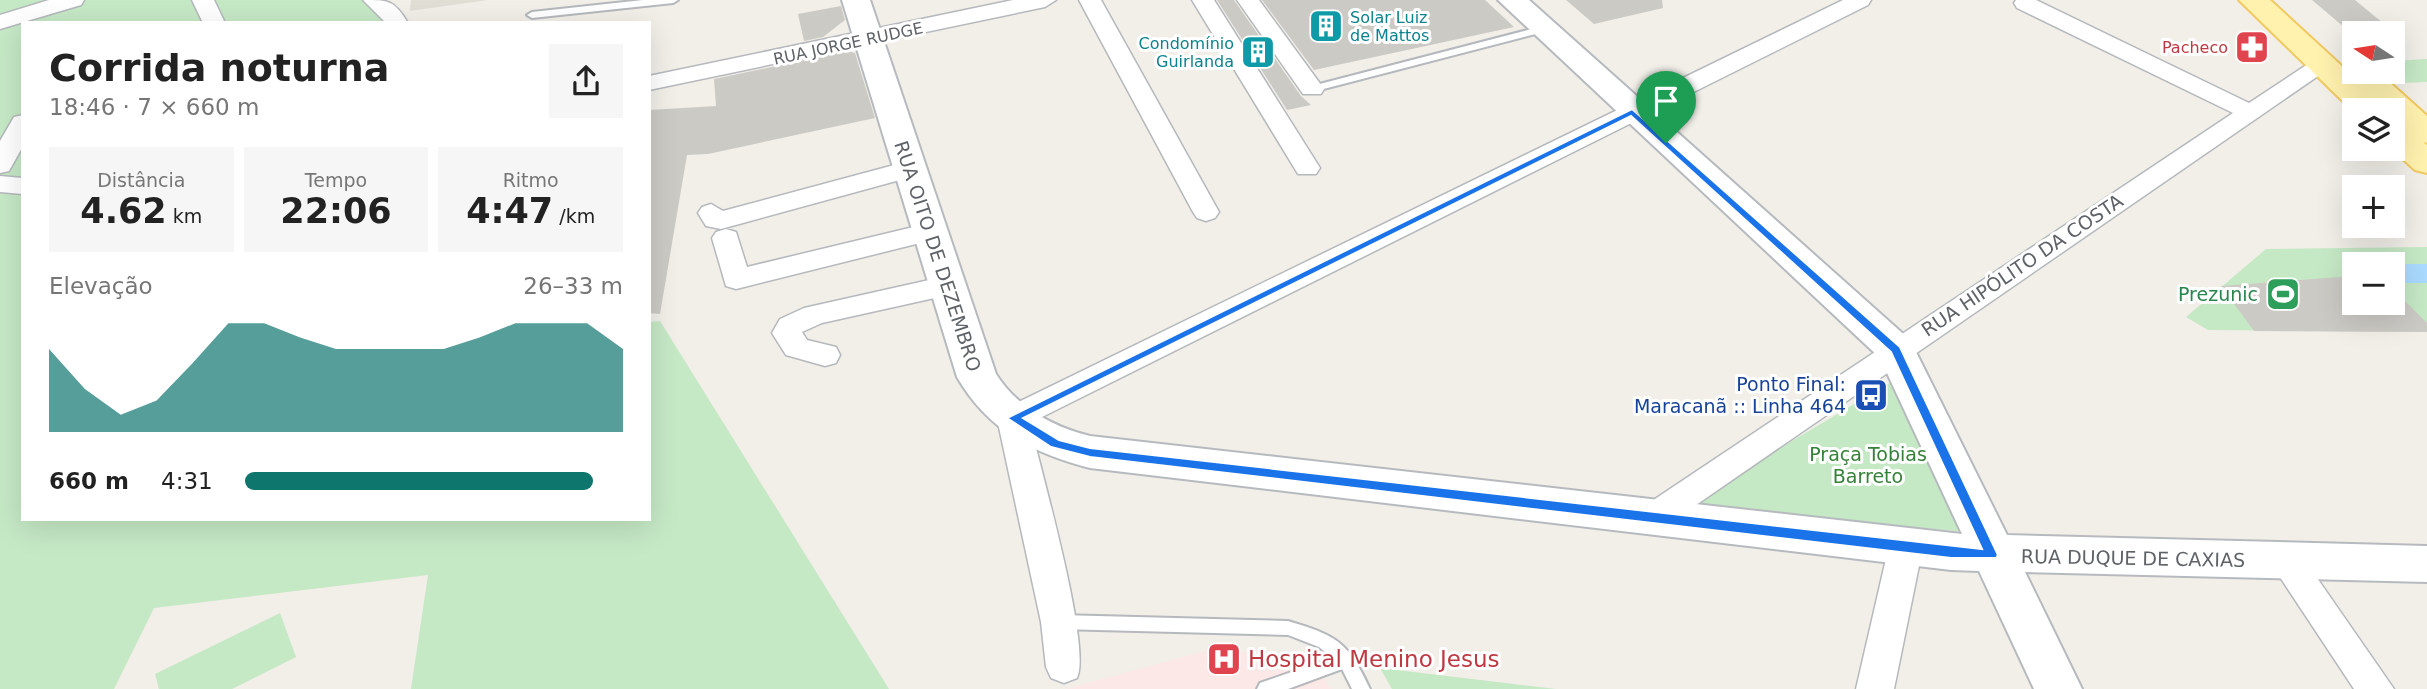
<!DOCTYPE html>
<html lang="pt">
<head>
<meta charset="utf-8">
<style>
	:root { --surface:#fff; --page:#f6f6f6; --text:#222; --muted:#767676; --accent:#0f766e }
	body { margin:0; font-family:"DejaVu Sans",sans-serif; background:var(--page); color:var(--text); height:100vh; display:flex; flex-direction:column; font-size:26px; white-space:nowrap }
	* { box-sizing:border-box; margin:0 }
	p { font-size:23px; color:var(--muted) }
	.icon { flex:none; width:38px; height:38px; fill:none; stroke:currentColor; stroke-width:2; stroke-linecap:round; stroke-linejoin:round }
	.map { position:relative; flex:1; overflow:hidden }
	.details { position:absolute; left:21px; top:21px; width:630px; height:500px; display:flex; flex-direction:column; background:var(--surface); border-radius:0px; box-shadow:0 7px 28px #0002 }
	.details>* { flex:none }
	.needle { width:46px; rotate:282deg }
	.controls { position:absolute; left:2342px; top:21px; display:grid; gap:14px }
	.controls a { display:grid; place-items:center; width:63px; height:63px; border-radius:0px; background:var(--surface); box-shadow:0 7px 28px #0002; font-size:35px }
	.pin { position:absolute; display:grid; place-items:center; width:60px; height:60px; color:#fff; margin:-72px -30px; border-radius:50% 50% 50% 0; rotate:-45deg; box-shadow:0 0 7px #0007 }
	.pin .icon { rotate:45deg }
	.round { display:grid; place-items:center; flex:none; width:74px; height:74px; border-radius:0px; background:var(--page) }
	.summary { display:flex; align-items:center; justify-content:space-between; height:119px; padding:0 28px }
	h1 { font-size:38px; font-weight:700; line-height:52px }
	.stats { display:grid; grid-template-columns:repeat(3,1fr); gap:10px; height:119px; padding:7px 28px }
	.stats div { display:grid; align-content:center; border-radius:0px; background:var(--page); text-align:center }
	.stats b { font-size:35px; font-weight:700 }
	.stats small { font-size:19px; font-weight:400 }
	.stats p { font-size:19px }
	.chart { height:196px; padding:14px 28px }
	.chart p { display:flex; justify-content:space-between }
	.chart svg { width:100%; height:126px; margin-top:7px; fill:var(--accent); opacity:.7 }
	ul { padding:0 28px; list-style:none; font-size:23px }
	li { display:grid; grid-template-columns:112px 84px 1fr; align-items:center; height:52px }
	li i { height:18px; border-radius:9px; background:var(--accent) }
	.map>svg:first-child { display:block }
	.education { fill:#e1ded6 }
	.medical { fill:#fce8e6 }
	.green { fill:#c5e8c5; fill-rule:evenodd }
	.water { fill:#aadaff }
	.building { fill:#cccac5 }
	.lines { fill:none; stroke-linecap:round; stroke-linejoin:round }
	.lane-casing { stroke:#b5b8bc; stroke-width:4 }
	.street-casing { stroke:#b5b8bc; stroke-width:3 }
	.secondary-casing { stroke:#b6babf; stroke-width:4 }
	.primary-casing { stroke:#f2c960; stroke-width:4 }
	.lane { fill:#fff; fill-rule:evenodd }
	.street { fill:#fff; fill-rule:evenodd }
	.secondary { fill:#fff; fill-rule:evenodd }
	.primary { fill:#fff2af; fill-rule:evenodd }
	.route { fill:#1a73e8; stroke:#fff; stroke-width:2; fill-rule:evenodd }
	.labels { text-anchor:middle; stroke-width:6; stroke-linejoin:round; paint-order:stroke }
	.far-culture-label { font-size:16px; fill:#0d838f; stroke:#fff; text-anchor:start }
	.far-street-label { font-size:16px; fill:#5f6368; stroke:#fff }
	.far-health-label { font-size:16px; fill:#be3a42; stroke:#fff; text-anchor:end }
	.street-label { font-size:19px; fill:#5f6368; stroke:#fff }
	.leisure-label { font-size:19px; fill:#27864d; stroke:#fff; text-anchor:end }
	.transit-label { font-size:19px; fill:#164399; stroke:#fff; text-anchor:end }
	.park-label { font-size:19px; fill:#348238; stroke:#fff }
	.near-health-label { font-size:23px; fill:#be3a42; stroke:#fff; text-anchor:start }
</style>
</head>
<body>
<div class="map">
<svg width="2427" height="689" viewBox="0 0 2427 689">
	<rect width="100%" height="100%" fill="#f1efe8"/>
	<!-- education -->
	<path class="education" d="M 411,0 L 488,0 L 410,11 Z"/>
	<!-- medical -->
	<path class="medical" d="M 1223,646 L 1318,672 L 1332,689 L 1066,689 Z"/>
	<!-- green -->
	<path class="green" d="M 0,0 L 387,0 L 384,23 L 23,23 L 23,520 L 649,520 L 649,322 L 660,321 L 889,689 L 411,689 L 428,575 L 154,608 L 114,689 L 0,689 Z
		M 2427,59 L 2427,82 L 2402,83 L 2391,72 L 2392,61 Z
		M 2427,247 L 2427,332 L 2208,330 L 2186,317 L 2266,249 ZM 2354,264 L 2392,264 L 2392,303 L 2354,303 Z
		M 1893,381 L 1967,532 L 1682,506 Z
		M 280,613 L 296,657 L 232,689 L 159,689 L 155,674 Z
		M 1380,668 L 1556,689 L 1392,689 Z"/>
	<!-- water -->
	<path class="water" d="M 2387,264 L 2427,264 L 2427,283 L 2404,283 L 2392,270 L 2392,264 Z"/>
	<!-- building -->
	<path class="building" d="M 1217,0 L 1234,0 L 1301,96 L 1311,105 L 1287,110 Z
		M 1262,0 L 1485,0 L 1514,27 L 1314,70 Z
		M 1566,0 L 1662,0 L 1663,8 L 1594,24 Z
		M 2312,0 L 2355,0 L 2395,33 L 2351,33 Z
		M 841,6 L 845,20 L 823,37 L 804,41 L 798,14 Z
		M 847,51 L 855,53 L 875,118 L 708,154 L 687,155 L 660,314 L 649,313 L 649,110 L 716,106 L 714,79 Z
		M 2354,276 L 2354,303 L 2392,303 L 2392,288 L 2427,323 L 2427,332 L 2254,331 L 2221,286 Z"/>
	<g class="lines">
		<!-- lane casing -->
		<g class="lane-casing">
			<path id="lane" d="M 643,0 L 678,0 L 673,3 L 532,18 L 527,15 L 532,12 Z
				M 1543,26 L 1547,27 L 1547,31 L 1312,92 L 1306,89 L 1308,87 Z
				M 1059,615 L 1288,621 C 1338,636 1348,642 1370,689 L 1352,689 L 1342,669 L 1288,689 L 1257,689 L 1260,683 L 1332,658 L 1319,647 L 1288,635 L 1059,629 L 1053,627 L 1051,622 L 1053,617 Z"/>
		</g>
		<!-- street casing -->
		<g class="street-casing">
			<path id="street" d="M 49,0 L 84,0 L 81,5 L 0,29 L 0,15 Z
				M 192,0 L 214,0 L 225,23 L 203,23 Z
				M 363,0 C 389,0 394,0 408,23 L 386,23 Z
				M 1013,0 L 1056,0 L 1045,7 L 649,90 L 649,76 Z
				M 1079,0 L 1101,0 L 1219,212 L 1215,218 L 1206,221 L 1197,218 L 1193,212 Z
				M 1192,0 L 1214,0 L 1320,168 L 1316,174 L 1298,174 Z
				M 1237,0 L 1259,0 L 1324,89 L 1321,94 L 1303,94 Z
				M 1843,0 L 1871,0 L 1868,5 L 1030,423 C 1040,468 1092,647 1077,678 L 1064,683 L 1051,678 L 1046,667 L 1041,622 L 997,418 L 1002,410 Z
				M 2016,0 L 2036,0 L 2249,103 L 2314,60 L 2330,60 L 2334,65 L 1667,525 L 1655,529 L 1643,525 L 1638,516 L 1643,507 L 2233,113 L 2017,8 L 2014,3 Z
				M 23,115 L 23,146 L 9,171 L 0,173 L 0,141 L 14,117 Z
				M 909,161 L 918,163 L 922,169 L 918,175 L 721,229 L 706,226 L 698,213 L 702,207 L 711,204 L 723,211 Z
				M 0,176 L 23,178 L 23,194 L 0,192 Z
				M 930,223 L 940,226 L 944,232 L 940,238 L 736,289 L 726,286 L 712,238 L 716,232 L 726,229 L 736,232 L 747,267 Z
				M 947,276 L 957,279 L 961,286 L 957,293 L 822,323 L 802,332 L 807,340 L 836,347 L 840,355 L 836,363 L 825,366 L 786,355 L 772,333 L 780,319 L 804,308 Z
				M 1906,532 L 1918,536 L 1923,546 L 1894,689 L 1856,689 L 1889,546 L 1894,536 Z
				M 2287,548 L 2299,552 L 2394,689 L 2354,689 L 2270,562 L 2275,552 Z"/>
		</g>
		<!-- secondary casing -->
		<g class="secondary-casing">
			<path id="secondary" d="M 842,0 L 870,0 L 996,374 C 1017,407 1053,427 1090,436 L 1962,534 L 1880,358 L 1498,0 L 1529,0 L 1910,340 L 2007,535 L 2427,546 L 2427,582 L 2025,572 L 2082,689 L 2034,689 L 1979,571 L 1951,570 L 1090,468 C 1032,453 988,430 957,377 Z"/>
		</g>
		<!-- primary casing -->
		<g class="primary-casing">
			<path id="primary" d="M 2239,0 L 2270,0 L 2346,70 L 2354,64 L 2354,72 L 2378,72 L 2427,116 L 2427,143 L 2423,142 L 2427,145 L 2427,173 L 2415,170 L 2392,149 L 2392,121 L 2397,122 L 2392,118 L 2392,110 L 2354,112 Z"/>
		</g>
		<!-- lane -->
		<use href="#lane" class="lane"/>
		<!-- street -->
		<use href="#street" class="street"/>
		<!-- secondary -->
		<use href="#secondary" class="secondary"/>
		<!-- primary -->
		<use href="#primary" class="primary"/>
	</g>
	<!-- route -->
	<path class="route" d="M 1632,109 L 1900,347 L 1998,555 L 1996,558 L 1951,558 L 1090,457 L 1051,447 L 1007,418 ZM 1631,116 L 1891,352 L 1982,549 L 1090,448 L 1059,440 L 1023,418 Z"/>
	<!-- icons -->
	<defs>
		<g id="building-square" transform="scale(1.75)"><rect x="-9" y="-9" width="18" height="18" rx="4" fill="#0f9aa8" stroke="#fff"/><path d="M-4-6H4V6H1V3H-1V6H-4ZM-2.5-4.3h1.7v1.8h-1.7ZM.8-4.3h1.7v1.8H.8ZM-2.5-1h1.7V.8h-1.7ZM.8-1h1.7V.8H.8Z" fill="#fff"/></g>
		<g id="pharmacy-square" transform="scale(1.75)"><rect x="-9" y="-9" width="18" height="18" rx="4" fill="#e0444e" stroke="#fff"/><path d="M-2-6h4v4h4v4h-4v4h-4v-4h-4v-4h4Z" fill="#fff"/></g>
		<g id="stadium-square" transform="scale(1.75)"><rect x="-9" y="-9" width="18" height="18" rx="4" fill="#2e9e5b" stroke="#fff"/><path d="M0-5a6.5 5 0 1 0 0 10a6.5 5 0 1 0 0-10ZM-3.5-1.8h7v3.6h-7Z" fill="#fff"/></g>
		<g id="bus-square" transform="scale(1.75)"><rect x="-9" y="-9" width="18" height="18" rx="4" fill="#1a4fb4" stroke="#fff"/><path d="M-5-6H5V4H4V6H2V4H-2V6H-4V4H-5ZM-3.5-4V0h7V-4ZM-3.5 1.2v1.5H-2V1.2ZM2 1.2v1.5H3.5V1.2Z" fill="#fff"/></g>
		<g id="hospital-square" transform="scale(1.75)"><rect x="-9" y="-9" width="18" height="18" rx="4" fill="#e0444e" stroke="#fff"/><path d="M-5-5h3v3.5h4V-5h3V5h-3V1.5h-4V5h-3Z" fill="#fff"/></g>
	</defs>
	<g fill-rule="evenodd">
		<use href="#building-square" x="1326" y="26"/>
		<use href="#pharmacy-square" x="2252" y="47"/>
		<use href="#building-square" x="1258" y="52"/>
		<use href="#stadium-square" x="2283" y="294"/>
		<use href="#bus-square" x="1871" y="395"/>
		<use href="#hospital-square" x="1224" y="659"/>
	</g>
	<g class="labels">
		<!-- far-culture labels -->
		<g class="far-culture-label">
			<text x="1350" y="23">Solar Luiz<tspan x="1350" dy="18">de Mattos</tspan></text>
			<text x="1234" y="49" text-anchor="end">Condomínio<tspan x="1234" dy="18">Guirlanda</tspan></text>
		</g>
		<!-- far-street labels -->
		<g class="far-street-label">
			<text transform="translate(848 43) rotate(-12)" y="6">RUA JORGE RUDGE</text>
		</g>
		<!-- far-health labels -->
		<g class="far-health-label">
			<text x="2228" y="53">Pacheco</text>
		</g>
		<!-- street labels -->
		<g class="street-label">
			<text transform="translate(938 256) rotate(72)" y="7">RUA OITO DE DEZEMBRO</text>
			<text transform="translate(2022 265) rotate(-34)" y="7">RUA HIPÓLITO DA COSTA</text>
			<text transform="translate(2133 558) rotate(1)" y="7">RUA DUQUE DE CAXIAS</text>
		</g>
		<!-- leisure labels -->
		<g class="leisure-label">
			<text x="2258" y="301">Prezunic</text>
		</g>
		<!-- transit labels -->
		<g class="transit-label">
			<text x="1846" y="391">Ponto Final:<tspan x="1846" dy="22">Maracanã :: Linha 464</tspan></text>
		</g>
		<!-- park labels -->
		<g class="park-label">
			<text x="1868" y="461">Praça Tobias<tspan x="1868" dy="22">Barreto</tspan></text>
		</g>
		<!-- near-health labels -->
		<g class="near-health-label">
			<text x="1248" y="667">Hospital Menino Jesus</text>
		</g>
	</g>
</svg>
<div class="controls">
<a><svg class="needle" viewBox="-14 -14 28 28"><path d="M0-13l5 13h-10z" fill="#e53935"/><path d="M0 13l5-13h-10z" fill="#767676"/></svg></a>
<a><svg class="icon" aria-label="layers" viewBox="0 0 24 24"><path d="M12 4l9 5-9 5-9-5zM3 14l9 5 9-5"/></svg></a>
<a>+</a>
<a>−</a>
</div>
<div class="pin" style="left:1666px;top:143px;background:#1e9e55"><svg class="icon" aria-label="arrive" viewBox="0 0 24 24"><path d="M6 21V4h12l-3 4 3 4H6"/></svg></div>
<section class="details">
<div class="summary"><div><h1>Corrida noturna</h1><p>18:46 · 7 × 660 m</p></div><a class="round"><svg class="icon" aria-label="share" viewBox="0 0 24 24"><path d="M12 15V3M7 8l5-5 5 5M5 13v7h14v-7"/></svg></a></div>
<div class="stats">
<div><p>Distância</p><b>4.62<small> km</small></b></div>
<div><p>Tempo</p><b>22:06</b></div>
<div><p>Ritmo</p><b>4:47<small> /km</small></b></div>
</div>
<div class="chart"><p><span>Elevação</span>26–33 m</p>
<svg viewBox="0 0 160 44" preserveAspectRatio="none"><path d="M0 44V15L10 29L20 38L30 33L40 20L50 6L60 6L70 11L80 15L90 15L100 15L110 15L120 11L130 6L140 6L150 6L160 15V44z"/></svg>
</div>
<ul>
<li><b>660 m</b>4:31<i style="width:92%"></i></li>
</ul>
</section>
</div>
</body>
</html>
